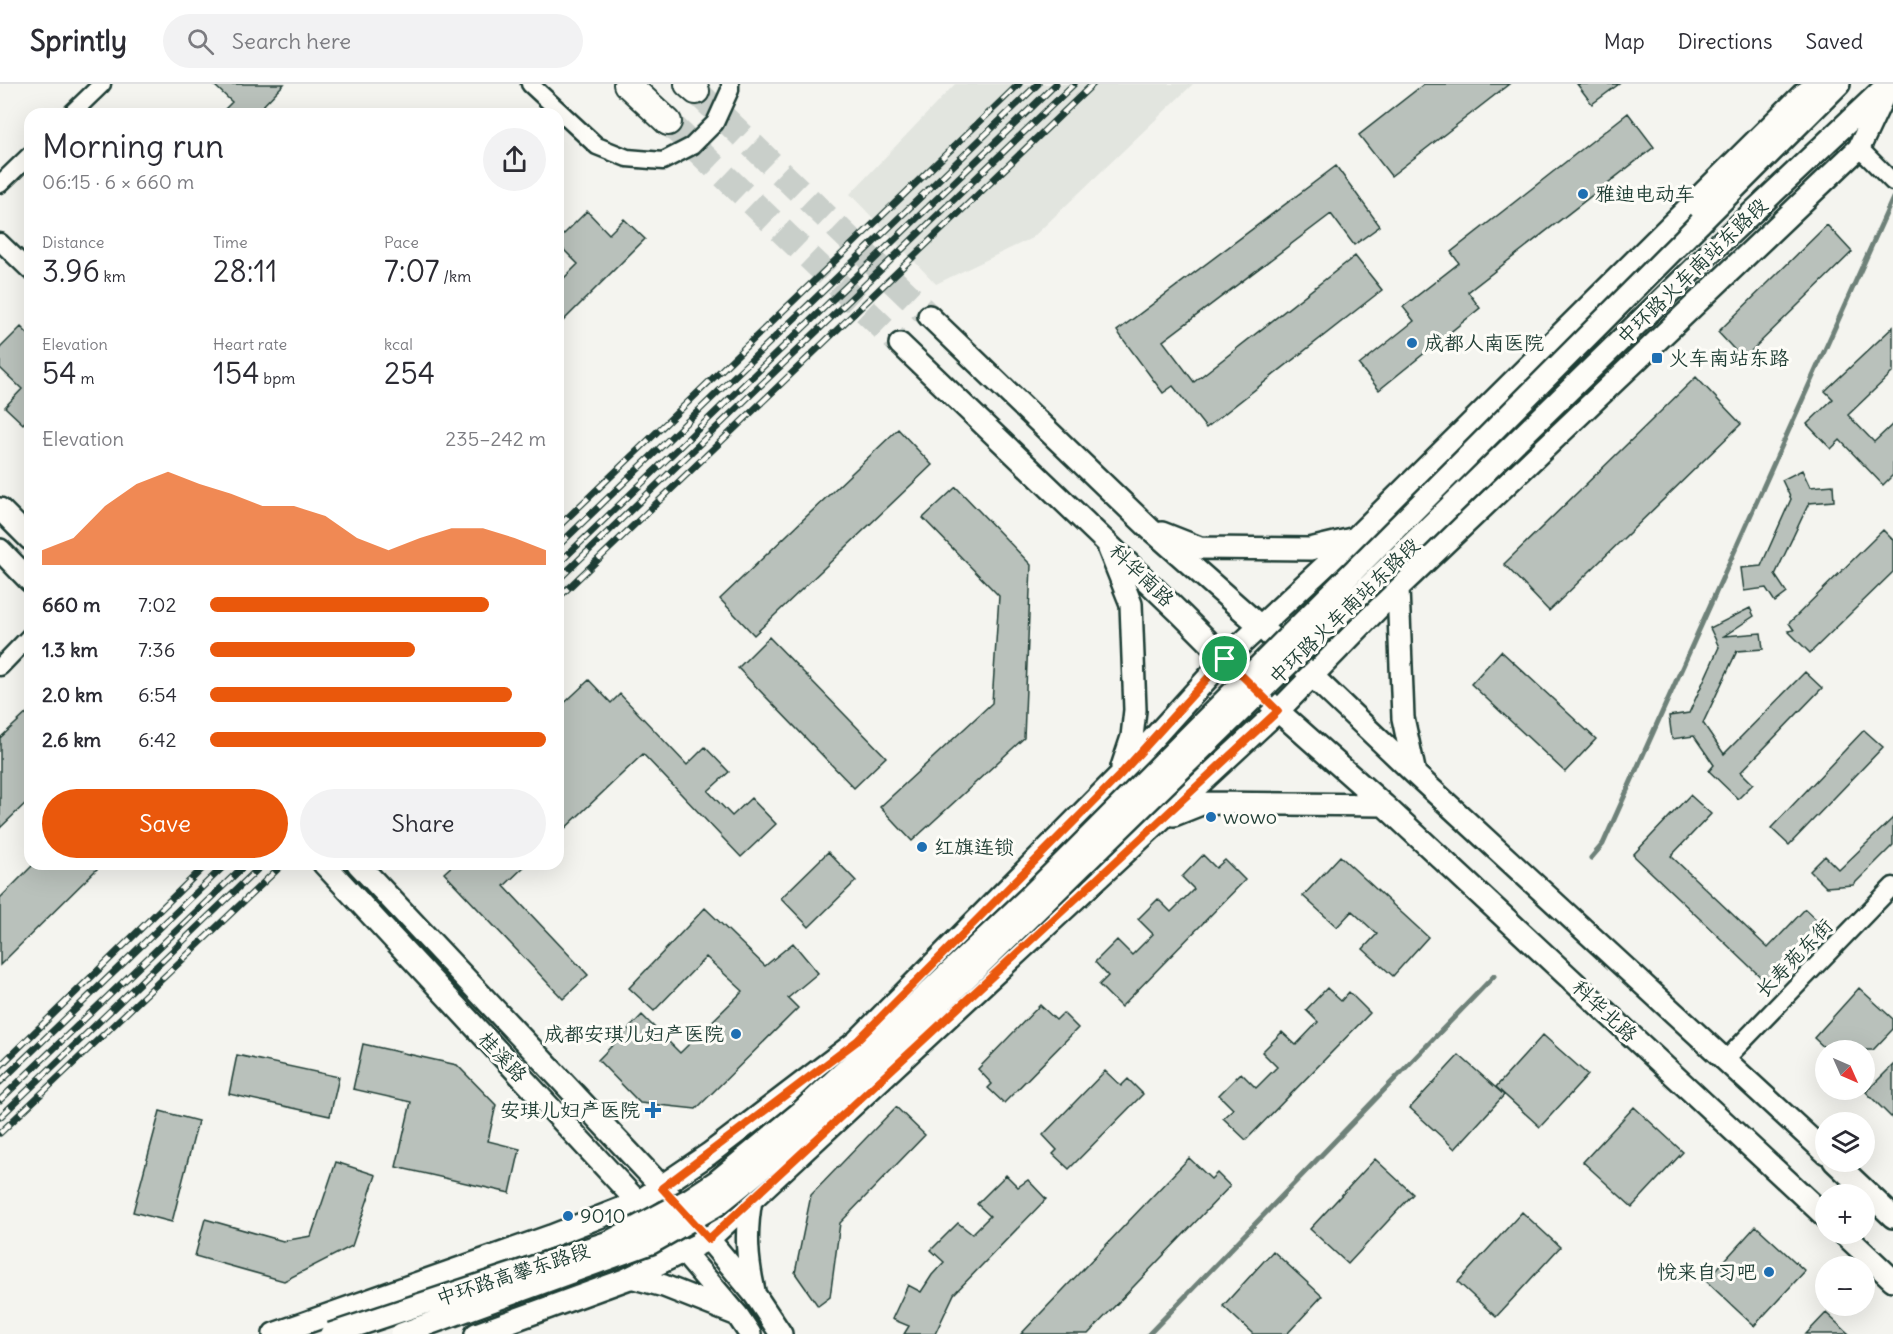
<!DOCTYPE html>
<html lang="en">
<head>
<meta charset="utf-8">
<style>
	:root { --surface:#fff; --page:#f2f2f3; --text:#2b2b33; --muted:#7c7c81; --line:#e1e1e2; --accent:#ea580c }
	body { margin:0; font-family:Delius,"LXGW WenKai TC",sans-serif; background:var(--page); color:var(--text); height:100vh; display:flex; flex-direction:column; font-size:22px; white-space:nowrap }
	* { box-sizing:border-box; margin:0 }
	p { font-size:20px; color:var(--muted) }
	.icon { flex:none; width:33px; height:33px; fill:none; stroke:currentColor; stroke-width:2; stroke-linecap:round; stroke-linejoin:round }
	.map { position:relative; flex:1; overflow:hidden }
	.details { position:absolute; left:24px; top:24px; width:540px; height:762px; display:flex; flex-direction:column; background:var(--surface); border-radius:18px; box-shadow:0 6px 24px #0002 }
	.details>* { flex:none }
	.needle { width:39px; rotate:135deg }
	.fabs { position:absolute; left:1815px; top:956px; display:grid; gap:12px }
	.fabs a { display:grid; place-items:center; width:60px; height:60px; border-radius:50%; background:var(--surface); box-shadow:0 6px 24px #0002; font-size:30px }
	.pin { position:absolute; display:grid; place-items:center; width:51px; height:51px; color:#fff; margin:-26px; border:3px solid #fff; border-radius:50%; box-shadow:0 2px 6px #0007 }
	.round { display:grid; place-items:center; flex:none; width:63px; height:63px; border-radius:32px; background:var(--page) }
	.head { display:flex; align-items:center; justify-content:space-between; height:102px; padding:0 18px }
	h1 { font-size:33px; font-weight:600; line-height:45px }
	.figures { display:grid; grid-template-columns:repeat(3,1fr); gap:9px; height:102px; padding:6px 18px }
	.figures div { display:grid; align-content:center }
	.figures b { font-size:30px; font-weight:600 }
	.figures small { font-size:16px; font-weight:400 }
	.figures p { font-size:16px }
	.chart { height:168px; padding:12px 18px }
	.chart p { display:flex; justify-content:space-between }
	.chart svg { width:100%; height:108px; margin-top:6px; fill:var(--accent); opacity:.7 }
	.cta { display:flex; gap:12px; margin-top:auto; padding:12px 18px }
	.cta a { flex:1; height:69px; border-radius:36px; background:var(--accent); color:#fff; font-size:24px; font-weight:600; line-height:69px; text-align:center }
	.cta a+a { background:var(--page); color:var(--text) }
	ul { padding:0 18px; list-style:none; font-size:20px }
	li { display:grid; grid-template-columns:96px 72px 1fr; align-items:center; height:45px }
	li i { height:15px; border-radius:8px; background:var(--accent) }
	header { display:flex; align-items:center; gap:36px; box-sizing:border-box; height:84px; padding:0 30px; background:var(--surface); border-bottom:2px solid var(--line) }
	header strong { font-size:28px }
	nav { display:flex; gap:33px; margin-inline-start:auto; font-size:21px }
	.search { width:420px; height:54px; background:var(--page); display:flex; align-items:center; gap:15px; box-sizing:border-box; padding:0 21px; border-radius:33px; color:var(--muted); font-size:22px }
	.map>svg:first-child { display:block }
	.built { fill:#e2e5df }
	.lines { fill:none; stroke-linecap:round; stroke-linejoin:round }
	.stream { stroke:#6e8179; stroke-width:5 }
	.building { fill:#b9c1bb; stroke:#1f3d34; stroke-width:1.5 }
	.highway-tunnel { stroke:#c9cfca; stroke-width:26; stroke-dasharray:26 13; stroke-linecap:butt }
	.minor-casing { stroke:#1f3d34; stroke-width:21 }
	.major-casing { stroke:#1f3d34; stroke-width:26 }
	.highway-casing { stroke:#1f3d34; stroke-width:30 }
	.minor { stroke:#fdfcf7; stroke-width:16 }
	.major { stroke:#fdfcf7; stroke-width:21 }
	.highway { stroke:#fdfcf7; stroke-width:26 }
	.rail-casing { stroke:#1f3d34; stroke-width:7 }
	.rail { stroke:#fdfcf7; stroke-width:4.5; stroke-dasharray:14; stroke-linecap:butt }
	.major-bridge-casing { stroke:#1f3d34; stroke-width:26; stroke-linecap:butt }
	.major-bridge { stroke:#fdfcf7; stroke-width:21 }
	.route-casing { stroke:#fff; stroke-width:12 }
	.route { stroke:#ea580c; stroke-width:8 }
	.poi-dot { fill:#1f6fb2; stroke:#fdfcf7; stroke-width:2 }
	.labels { text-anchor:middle; stroke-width:6; stroke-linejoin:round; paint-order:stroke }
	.poi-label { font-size:20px; fill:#1f3d34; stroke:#fdfcf7; text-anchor:start }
	.street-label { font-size:20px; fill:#1f3d34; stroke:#fdfcf7 }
</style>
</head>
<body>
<header>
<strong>Sprintly</strong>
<div class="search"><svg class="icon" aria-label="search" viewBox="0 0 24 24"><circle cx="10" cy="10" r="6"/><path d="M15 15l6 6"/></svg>Search here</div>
<nav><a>Map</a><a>Directions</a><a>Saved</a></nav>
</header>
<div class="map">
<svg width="1893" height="1250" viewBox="0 0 1893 1250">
	<rect width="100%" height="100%" fill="#f4f4ef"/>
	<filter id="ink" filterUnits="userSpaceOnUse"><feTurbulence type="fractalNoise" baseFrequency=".0167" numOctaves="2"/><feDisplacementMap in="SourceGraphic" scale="12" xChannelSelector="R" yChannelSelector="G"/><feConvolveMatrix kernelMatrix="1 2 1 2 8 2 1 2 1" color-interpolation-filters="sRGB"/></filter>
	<g filter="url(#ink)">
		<!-- built -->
		<path class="built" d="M 955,0 L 1193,0 L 1032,154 L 936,200 L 850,110 Z"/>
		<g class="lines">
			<!-- stream -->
			<path class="stream" d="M 1591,774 L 1603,760 L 1893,114
				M 1149,1250 L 1494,892"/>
		</g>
		<!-- building -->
		<path class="building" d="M 213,0 L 284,0 L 255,30 L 220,30 L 232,18 Z
			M 1424,0 L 1509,0 L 1391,92 L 1359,51 Z
			M 1577,0 L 1619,0 L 1592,20 Z
			M 1628,29 L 1654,63 L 1468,208 L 1480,224 L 1379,306 L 1359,281 L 1414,237 L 1403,223 L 1459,179 L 1451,168 Z
			M 1336,82 L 1380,142 L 1354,161 L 1331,130 L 1163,257 L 1194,298 L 1355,172 L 1382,206 L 1206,344 L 1173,302 L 1163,309 L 1117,247 Z
			M 587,127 L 609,150 L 624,135 L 645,155 L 558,242 L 558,200 L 578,180 L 558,160 L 558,156 Z
			M 1827,141 L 1852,168 L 1743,275 L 1718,248 Z
			M 21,243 L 30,252 L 30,332 L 23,340 L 5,323 L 22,305 L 0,284 L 0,264 Z
			M 1893,243 L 1893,288 L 1848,331 L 1874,358 L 1893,340 L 1893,391 L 1883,401 L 1840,356 L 1831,365 L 1807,340 L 1833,315 L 1825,307 Z
			M 1696,293 L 1741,340 L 1549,527 L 1504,480 Z
			M 898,345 L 932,381 L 754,551 L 720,515 Z
			M 1802,386 L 1810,403 L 1833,401 L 1834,417 L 1809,419 L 1775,491 L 1787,509 L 1775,518 L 1766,504 L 1744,507 L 1741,484 L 1761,482 L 1791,415 L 1782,396 Z
			M 956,403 L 1031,481 L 1024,654 L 912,757 L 880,723 L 992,619 L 999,512 L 923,434 Z
			M 1883,446 L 1893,456 L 1893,488 L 1810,569 L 1788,547 L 1794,546 L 1789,539 Z
			M 1750,524 L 1754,532 L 1724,552 L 1761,549 L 1763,565 L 1737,567 L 1703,639 L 1724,670 L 1805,588 L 1822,604 L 1741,688 L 1753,700 L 1738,715 L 1709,687 L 1714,681 L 1694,652 L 1672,655 L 1669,632 L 1689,629 L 1719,563 L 1710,544 Z
			M 769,553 L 886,673 L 854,704 L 738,584 Z
			M 1501,567 L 1596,655 L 1565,688 L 1471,600 Z
			M 589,596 L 611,619 L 620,610 L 687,681 L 705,663 L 729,688 L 708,707 L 732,732 L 751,714 L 776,740 L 741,773 L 643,670 L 558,751 L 558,625 Z
			M 30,626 L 30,715 L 0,744 L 0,654 Z
			M 1864,646 L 1883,663 L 1789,761 L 1771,744 Z
			M 1690,711 L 1711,730 L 1671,772 L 1768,864 L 1805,825 L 1822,841 L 1767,899 L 1633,771 Z
			M 1893,734 L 1893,761 L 1853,801 L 1826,803 L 1810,787 L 1825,772 L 1839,786 Z
			M 828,768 L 856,797 L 809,843 L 781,814 Z
			M 1203,771 L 1216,784 L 1225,776 L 1245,796 L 1121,923 L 1099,901 L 1108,892 L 1095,878 L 1117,856 L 1132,871 L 1153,850 L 1138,835 L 1158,815 L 1171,828 L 1194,805 L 1182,793 Z
			M 1340,772 L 1428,853 L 1393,892 L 1363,865 L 1377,850 L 1352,827 L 1337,843 L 1303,812 Z
			M 34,780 L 102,780 L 0,881 L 0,814 Z
			M 454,780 L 527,780 L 504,802 L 588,891 L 563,915 L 444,789 Z
			M 705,824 L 765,882 L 793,859 L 818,889 L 788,914 L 798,924 L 696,1025 L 640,1019 L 598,976 L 642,931 L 680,969 L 743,907 L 706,873 L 654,927 L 629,904 Z
			M 1327,904 L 1341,917 L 1349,908 L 1370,929 L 1246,1056 L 1223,1034 L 1233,1025 L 1219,1011 L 1241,989 L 1256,1004 L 1277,983 L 1262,968 L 1282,948 L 1296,961 L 1318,938 L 1306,926 Z
			M 1859,904 L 1893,935 L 1893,945 L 1873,966 L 1827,966 L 1814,954 Z
			M 1040,921 L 1056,936 L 1063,929 L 1078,944 L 1004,1019 L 988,1004 L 992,1000 L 978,985 Z
			M 1543,951 L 1588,991 L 1540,1043 L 1496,1003 Z
			M 363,960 L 457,981 L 496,1021 L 488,1057 L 520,1065 L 510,1109 L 396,1083 L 411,1018 L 353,1005 Z
			M 237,971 L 339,993 L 330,1032 L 229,1010 Z
			M 1459,971 L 1504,1011 L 1455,1065 L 1410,1024 Z
			M 1893,981 L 1893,1035 L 1866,1008 Z
			M 1105,987 L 1121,1002 L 1128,995 L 1143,1010 L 1069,1085 L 1053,1070 L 1057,1066 L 1043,1051 Z
			M 896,1023 L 925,1051 L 840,1139 L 830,1213 L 818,1222 L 795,1189 L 811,1111 Z
			M 1634,1023 L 1683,1068 L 1632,1123 L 1583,1078 Z
			M 160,1027 L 198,1037 L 172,1138 L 133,1128 Z
			M 1189,1074 L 1211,1095 L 1217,1089 L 1230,1102 L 1088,1250 L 1021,1250 Z
			M 1375,1075 L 1413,1110 L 1348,1180 L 1310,1145 Z
			M 336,1078 L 376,1091 L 352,1162 L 284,1197 L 195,1172 L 205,1135 L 283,1157 L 311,1152 Z
			M 1006,1091 L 1018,1103 L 1028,1096 L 1046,1115 L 954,1210 L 935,1250 L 904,1250 L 909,1242 L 892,1235 L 908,1201 L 921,1208 L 932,1191 L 944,1178 L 931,1166 L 958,1139 L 972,1150 L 990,1132 L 977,1120 Z
			M 1522,1128 L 1560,1163 L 1496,1233 L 1458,1198 Z
			M 1756,1142 L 1805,1187 L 1754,1242 L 1706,1197 Z
			M 1273,1167 L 1322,1212 L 1287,1250 L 1253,1250 L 1223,1222 Z
			M 1826,1229 L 1849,1250 L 1806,1250 Z"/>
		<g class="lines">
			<!-- highway-tunnel -->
			<path class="highway-tunnel" d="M 696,7 L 929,232
				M 668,38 L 900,260"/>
			<!-- minor casing -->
			<g class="minor-casing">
				<path id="minor" d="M 530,0 L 597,62 L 627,74 L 663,77 L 692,62 L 715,39 L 730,6 L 730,0
					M 71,30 L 102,0
					M 1859,64 L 1893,98
					M 0,100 L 30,71
					M 0,158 L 30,187
					M 0,583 L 30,552
					M 1726,975 L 1893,802"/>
			</g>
			<!-- major casing -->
			<g class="major-casing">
				<path id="major" d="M 1700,139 L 1839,0
					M 1718,161 L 1881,7
					M 929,232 L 1149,444 L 1260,542 L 1415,690 L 1826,1069
					M 900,260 L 1182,531 L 1278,627 L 1384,721 L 1826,1133
					M 0,425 L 30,455
					M 1162,449 L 1200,464 L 1310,465 L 1352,455
					M 1109,465 L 1131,520 L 1135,626 L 1132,653 L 1122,683
					M 0,466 L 30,497
					M 1398,504 L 1403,634 L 1415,690
					M 1174,731 L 1204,719 L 1384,721
					M 324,780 L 645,1126
					M 358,780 L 672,1114
					M 1834,1077 L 1893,1133
					M 751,1116 C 745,1149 747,1176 754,1207
					M 701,1146 L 755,1211 L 781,1250
					M 1843,1149 L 1893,1196
					M 675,1158 L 738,1232 L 750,1250
					M 631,1193 L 664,1202 L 735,1230
					M 274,1250 L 551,1152 L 638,1118 L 709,1070 L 857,957 L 1119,692 L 1225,575 L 1355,454 L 1802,11 L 1819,0
					M 476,1250 L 627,1195 L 709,1155 L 1278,627 L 1398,504 L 1859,64 L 1889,0"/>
			</g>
			<!-- highway casing -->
			<g class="highway-casing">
				<path id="highway" d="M 627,0 L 668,38
					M 688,0 L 696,7"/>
			</g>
			<!-- minor -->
			<use href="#minor" class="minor"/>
			<!-- major -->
			<use href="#major" class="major"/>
			<!-- highway -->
			<use href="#highway" class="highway"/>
			<!-- rail casing -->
			<g class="rail-casing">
				<path id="rail" d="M 558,443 L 1019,0
					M 558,462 L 1038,0
					M 558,480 L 1056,0
					M 558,496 L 1074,0
					M 558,514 L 1093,0
					M 0,982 L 207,780
					M 0,998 L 226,780
					M 0,1016 L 246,780
					M 0,1033 L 263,780
					M 0,1049 L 283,780"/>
			</g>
			<!-- rail -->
			<use href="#rail" class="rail"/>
			<!-- major-bridge casing -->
			<g class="major-bridge-casing">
				<path id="major-bridge" d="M 331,1250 L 609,1158 L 690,1115 L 717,1097 L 802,1027 L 1028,814 L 1700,139
					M 401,1250 L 651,1159 L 717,1121 L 815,1042 L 1718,161"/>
			</g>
			<!-- major-bridge -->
			<use href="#major-bridge" class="major-bridge"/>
		</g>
	</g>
	<g class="lines" filter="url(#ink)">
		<!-- route casing -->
		<g class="route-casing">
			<path id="route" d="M 1225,575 L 1278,627 L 709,1155 L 662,1104 L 857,957 L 1119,692 Z"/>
		</g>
		<!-- route -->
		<use href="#route" class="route"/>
	</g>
	<!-- markers -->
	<g class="poi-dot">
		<circle cx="1583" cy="110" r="6"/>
		<circle cx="1412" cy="259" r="6"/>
		<rect x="1651" y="268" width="12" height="12" rx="3"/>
		<circle cx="1211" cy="733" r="6"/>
		<circle cx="922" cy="763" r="6"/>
		<circle cx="736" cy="950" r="6"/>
		<path d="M650 1017h6v6h6v6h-6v6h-6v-6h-6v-6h6z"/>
		<circle cx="568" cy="1132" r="6"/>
		<circle cx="1769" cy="1188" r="6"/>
	</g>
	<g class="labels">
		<!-- poi labels -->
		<g class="poi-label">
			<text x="1595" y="117">雅迪电动车</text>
			<text x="1424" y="266">成都人南医院</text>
			<text x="1669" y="281">火车南站东路</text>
			<text x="1223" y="740">wowo</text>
			<text x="934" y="770">红旗连锁</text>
			<text x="724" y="957" text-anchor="end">成都安琪儿妇产医院</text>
			<text x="640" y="1033" text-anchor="end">安琪儿妇产医院</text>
			<text x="580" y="1139">9010</text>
			<text x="1757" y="1195" text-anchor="end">悦来自习吧</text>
		</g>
		<!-- street labels -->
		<g class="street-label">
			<text transform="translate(1692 187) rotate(-44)" y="7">中环路火车南站东路段</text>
			<text transform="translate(1142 491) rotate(44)" y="7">科华南路</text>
			<text transform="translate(1344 527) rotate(-44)" y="7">中环路火车南站东路段</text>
			<text transform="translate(1794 874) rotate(-46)" y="7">长寿苑东街</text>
			<text transform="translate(1605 927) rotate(43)" y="7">科华北路</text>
			<text transform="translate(503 973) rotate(47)" y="7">桂溪路</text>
			<text transform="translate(513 1190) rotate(-18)" y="7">中环路高攀东路段</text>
		</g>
	</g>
</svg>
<div class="fabs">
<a><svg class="needle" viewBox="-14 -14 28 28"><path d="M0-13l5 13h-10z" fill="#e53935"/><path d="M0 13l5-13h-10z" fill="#7c7c81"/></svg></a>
<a><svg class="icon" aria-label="layers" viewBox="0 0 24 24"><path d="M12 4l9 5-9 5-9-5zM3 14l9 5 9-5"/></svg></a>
<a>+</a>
<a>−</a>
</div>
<div class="pin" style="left:1225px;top:575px;background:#1e9e55"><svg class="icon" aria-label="arrive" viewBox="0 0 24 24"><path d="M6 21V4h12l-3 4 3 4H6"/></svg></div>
<section class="details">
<div class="head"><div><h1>Morning run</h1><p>06:15 · 6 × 660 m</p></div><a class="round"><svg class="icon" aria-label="share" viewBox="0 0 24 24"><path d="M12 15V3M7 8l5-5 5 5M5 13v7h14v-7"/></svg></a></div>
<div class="figures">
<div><p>Distance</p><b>3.96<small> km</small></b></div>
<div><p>Time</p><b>28:11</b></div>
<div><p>Pace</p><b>7:07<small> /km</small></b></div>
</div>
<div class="figures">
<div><p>Elevation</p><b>54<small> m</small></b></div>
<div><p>Heart rate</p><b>154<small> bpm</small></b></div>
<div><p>kcal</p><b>254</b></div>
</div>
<div class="chart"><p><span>Elevation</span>235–242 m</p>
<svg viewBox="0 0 160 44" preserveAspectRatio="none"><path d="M0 44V38L10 33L20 20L30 11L40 6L50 11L60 15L70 20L80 20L90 24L100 33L110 38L120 33L130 29L140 29L150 33L160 38V44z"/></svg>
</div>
<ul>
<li><b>660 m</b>7:02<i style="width:83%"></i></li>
<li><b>1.3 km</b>7:36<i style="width:61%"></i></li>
<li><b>2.0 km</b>6:54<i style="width:90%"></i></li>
<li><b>2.6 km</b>6:42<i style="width:100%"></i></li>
</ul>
<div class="cta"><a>Save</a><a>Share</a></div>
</section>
</div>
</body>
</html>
